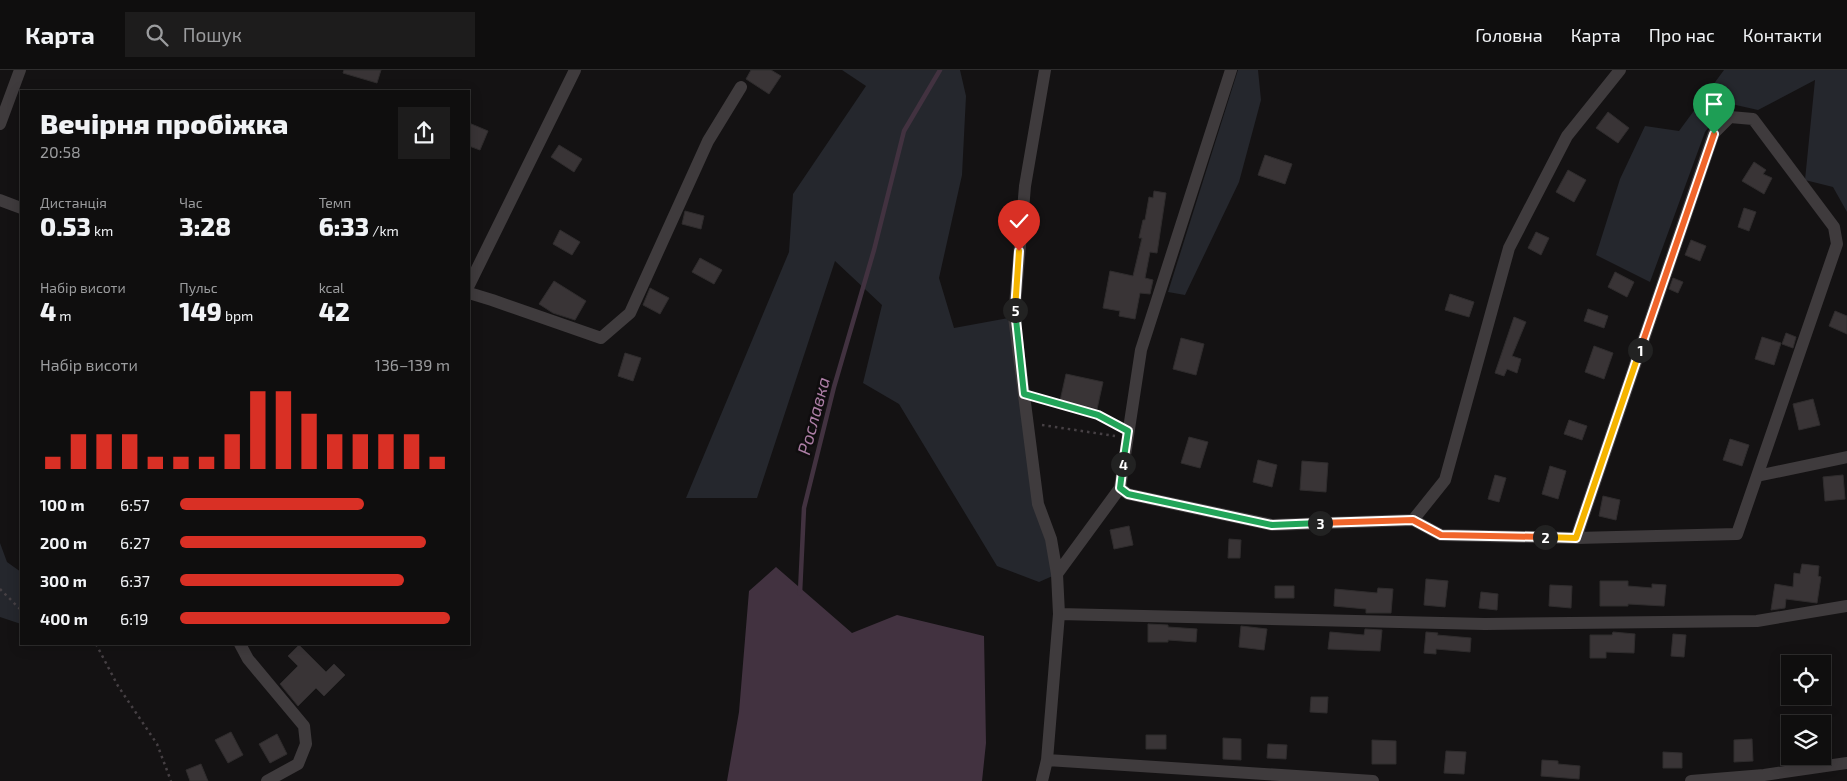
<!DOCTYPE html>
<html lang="uk">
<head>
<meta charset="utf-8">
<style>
	:root { --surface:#0f0e0e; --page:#1d1c1c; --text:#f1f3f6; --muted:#9b9c9e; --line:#2f2e2e; --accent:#d93025 }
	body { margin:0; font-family:"Exo 2",sans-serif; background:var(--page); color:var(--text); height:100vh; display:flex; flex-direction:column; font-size:19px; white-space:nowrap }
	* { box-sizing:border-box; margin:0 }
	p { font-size:16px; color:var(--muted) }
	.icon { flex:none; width:28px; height:28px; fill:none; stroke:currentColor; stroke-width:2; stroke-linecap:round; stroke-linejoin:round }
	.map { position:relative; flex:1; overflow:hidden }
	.drawer { position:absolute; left:20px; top:20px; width:450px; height:555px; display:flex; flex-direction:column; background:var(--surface); border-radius:0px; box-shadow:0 2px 12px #0003,0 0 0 1px var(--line) }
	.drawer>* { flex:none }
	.buttons { position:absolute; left:1781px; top:585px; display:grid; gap:10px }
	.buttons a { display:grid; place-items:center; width:50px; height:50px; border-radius:0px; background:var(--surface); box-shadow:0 2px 12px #0003,0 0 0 1px var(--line); font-size:25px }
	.pin { position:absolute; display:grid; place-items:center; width:42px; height:42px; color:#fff; margin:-51px -21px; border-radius:50% 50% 50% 0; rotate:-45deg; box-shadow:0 0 5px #0007 }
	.pin .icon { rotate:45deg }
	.km { position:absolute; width:25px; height:25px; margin:-12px; border-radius:50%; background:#222; color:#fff; font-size:14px; line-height:25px; text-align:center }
	.round { display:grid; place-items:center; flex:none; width:52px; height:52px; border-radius:0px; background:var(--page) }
	.overview { display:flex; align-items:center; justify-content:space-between; height:85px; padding:0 20px }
	h1 { font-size:28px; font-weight:800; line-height:38px }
	.figures { display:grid; grid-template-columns:repeat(3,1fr); gap:8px; height:85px; padding:5px 20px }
	.figures div { display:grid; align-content:center }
	.figures b { font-size:25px; font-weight:800 }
	.figures small { font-size:14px; font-weight:400 }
	.figures p { font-size:14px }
	.chart { height:140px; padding:10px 20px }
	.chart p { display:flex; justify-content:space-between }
	.chart svg { width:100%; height:90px; margin-top:5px; stroke:var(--accent); stroke-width:6 }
	ul { padding:0 20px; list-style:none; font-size:16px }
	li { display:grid; grid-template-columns:80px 60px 1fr; align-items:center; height:38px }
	li i { height:12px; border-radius:6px; background:var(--accent) }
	header { display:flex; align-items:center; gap:30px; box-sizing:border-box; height:70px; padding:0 25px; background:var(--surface); border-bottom:1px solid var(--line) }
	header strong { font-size:24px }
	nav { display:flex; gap:28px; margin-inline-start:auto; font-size:18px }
	.search { width:350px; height:45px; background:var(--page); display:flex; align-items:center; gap:12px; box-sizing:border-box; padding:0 18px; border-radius:0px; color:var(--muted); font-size:19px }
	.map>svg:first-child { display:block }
	.green { fill:#25272d }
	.water { fill:#423240 }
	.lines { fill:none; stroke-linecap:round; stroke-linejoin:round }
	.stream { stroke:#423240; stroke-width:4.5 }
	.building { fill:#393436; stroke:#2f2c2d }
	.path { stroke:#464044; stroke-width:2.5; stroke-dasharray:2.5 4; stroke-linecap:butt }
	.minor { stroke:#3f3b3d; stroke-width:12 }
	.split-1-casing { stroke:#fff; stroke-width:10 }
	.split-2-casing { stroke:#fff; stroke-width:10 }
	.split-3-casing { stroke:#fff; stroke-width:10 }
	.split-4-casing { stroke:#fff; stroke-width:10 }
	.split-5-casing { stroke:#fff; stroke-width:10 }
	.split-6-casing { stroke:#fff; stroke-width:10 }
	.split-1 { stroke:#f0652b; stroke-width:6 }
	.split-2 { stroke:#f5b400; stroke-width:6 }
	.split-3 { stroke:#f0652b; stroke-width:6 }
	.split-4 { stroke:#22a559; stroke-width:6 }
	.split-5 { stroke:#22a559; stroke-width:6 }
	.split-6 { stroke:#f5b400; stroke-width:6 }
	.labels { text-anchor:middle; stroke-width:5; stroke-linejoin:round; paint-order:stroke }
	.water-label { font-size:18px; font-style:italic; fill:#ac7ea5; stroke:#0f0d0e }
</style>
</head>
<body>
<header>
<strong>Карта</strong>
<div class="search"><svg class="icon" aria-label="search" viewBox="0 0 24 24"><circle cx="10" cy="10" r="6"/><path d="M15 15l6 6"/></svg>Пошук</div>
<nav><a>Головна</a><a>Карта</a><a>Про нас</a><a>Контакти</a></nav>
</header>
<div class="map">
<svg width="1847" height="711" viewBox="0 0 1847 711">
	<rect width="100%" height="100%" fill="#141213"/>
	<!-- green -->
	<path class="green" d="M 842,0 L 960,0 L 966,26 L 962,105 L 939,208 L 954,258 L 1014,247 L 1038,434 L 1057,504 L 1039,512 L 997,496 L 899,334 L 863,313 L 882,235 L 835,191 L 757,428 L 686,428 L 789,182 L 793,124 L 866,16 Z
		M 1238,0 L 1258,0 L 1261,30 L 1239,112 L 1185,225 L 1168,222 Z
		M 1724,0 L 1847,0 L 1847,142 L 1833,117 L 1805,110 L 1815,10 L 1758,40 L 1727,33 L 1705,62 L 1650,212 L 1596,185 L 1620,109 L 1645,56 L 1679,61 Z
		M 0,473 L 7,492 L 21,502 L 21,554 L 0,547 Z"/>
	<!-- water -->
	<path class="water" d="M 776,497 L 852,563 L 897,545 L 984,566 L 986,673 L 982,711 L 727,711 L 739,642 L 749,521 Z"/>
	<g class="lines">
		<!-- stream -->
		<path class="stream" d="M 800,523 L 804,438 L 834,317 L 874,180 L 904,61 L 940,0"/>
	</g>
	<!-- building -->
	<path class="building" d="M 344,0 L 381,0 L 377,13 L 343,3 Z
		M 751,0 L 771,0 L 781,6 L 769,24 L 746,9 Z
		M 1608,42 L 1629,58 L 1618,73 L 1596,58 Z
		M 469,53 L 488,61 L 480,80 L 469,76 Z
		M 559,75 L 582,89 L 574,102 L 551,87 Z
		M 1265,85 L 1292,94 L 1285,114 L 1258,105 Z
		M 1754,92 L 1766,100 L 1763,104 L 1772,108 L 1764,124 L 1742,111 Z
		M 1568,100 L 1586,110 L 1574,132 L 1556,122 Z
		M 1154,121 L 1166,123 L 1157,183 L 1150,182 L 1145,208 L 1153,210 L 1150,224 L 1140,223 L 1135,249 L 1119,246 L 1120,241 L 1103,238 L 1110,201 L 1133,206 L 1142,168 L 1139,168 L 1143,150 L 1145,150 L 1149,127 L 1153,128 Z
		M 1744,138 L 1756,142 L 1749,161 L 1738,157 Z
		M 685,141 L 704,146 L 701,159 L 682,154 Z
		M 560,160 L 580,172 L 572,185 L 553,174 Z
		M 1536,162 L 1549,168 L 1541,185 L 1528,178 Z
		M 1691,170 L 1706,176 L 1700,191 L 1685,185 Z
		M 700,188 L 722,200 L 714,214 L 692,202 Z
		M 1615,202 L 1634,212 L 1627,227 L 1608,217 Z
		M 1673,208 L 1683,212 L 1678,223 L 1669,219 Z
		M 554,211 L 586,231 L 575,250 L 553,243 L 539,234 Z
		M 650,218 L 669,228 L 660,244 L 643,235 Z
		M 1450,224 L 1474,232 L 1469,247 L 1445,240 Z
		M 1588,239 L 1608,246 L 1604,258 L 1584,251 Z
		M 1835,241 L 1847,246 L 1847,264 L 1829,256 Z
		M 1514,247 L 1526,252 L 1512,286 L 1521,289 L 1517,303 L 1507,299 L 1504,306 L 1495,303 Z
		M 1786,263 L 1796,267 L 1793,278 L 1782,274 Z
		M 1762,267 L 1781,273 L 1774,295 L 1755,289 Z
		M 1181,268 L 1204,274 L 1196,305 L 1173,299 Z
		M 1594,276 L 1613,283 L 1604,309 L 1585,302 Z
		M 625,283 L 641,288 L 633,311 L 618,306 Z
		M 1066,304 L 1103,312 L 1097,339 L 1060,331 Z
		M 1813,329 L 1820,355 L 1799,360 L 1793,334 Z
		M 1569,350 L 1587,356 L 1582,370 L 1564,364 Z
		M 1189,367 L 1208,372 L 1200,398 L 1181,393 Z
		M 1730,369 L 1749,375 L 1742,396 L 1723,390 Z
		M 1258,390 L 1277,395 L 1272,417 L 1253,412 Z
		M 1302,391 L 1328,393 L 1326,422 L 1300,420 Z
		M 1550,396 L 1566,401 L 1558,429 L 1542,424 Z
		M 1495,405 L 1506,408 L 1499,432 L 1488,429 Z
		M 1843,405 L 1845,429 L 1825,431 L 1823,407 Z
		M 1603,426 L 1620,430 L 1616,450 L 1599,446 Z
		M 1129,456 L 1133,475 L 1114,479 L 1110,460 Z
		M 1229,469 L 1241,470 L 1240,488 L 1228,488 Z
		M 1802,494 L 1819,496 L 1818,506 L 1821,507 L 1817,533 L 1786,529 L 1785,538 L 1771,540 L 1775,514 L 1793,517 L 1794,503 L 1800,504 Z
		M 1426,509 L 1448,511 L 1445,537 L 1424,535 Z
		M 1600,511 L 1628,511 L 1628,516 L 1652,518 L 1652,514 L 1666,515 L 1664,536 L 1628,534 L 1628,536 L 1600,536 Z
		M 1550,515 L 1572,516 L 1571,538 L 1549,536 Z
		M 1275,516 L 1294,516 L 1294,528 L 1275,528 Z
		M 1378,518 L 1393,519 L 1391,543 L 1366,543 L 1366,539 L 1334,536 L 1335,519 L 1377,523 Z
		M 1481,522 L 1498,524 L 1497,540 L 1479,538 Z
		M 1148,554 L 1168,555 L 1168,557 L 1197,559 L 1196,572 L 1168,570 L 1168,572 L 1148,572 Z
		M 1241,556 L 1267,559 L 1264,580 L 1239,577 Z
		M 1365,559 L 1382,560 L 1380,581 L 1328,579 L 1330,562 L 1364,565 Z
		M 1426,562 L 1438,563 L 1437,565 L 1471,568 L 1470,582 L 1436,579 L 1436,584 L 1424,583 Z
		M 1613,562 L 1635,564 L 1634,583 L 1606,582 L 1606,588 L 1590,588 L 1590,565 L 1612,565 Z
		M 1673,564 L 1686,565 L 1684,587 L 1671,586 Z
		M 299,575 L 326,602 L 334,594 L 345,605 L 324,626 L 316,618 L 298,636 L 280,614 L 298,596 L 288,586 Z
		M 1311,627 L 1328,627 L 1327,643 L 1310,642 Z
		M 231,662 L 243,685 L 228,693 L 215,670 Z
		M 277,664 L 287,684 L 270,693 L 259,674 Z
		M 1146,665 L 1166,665 L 1166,679 L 1146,679 Z
		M 1223,668 L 1241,669 L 1241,690 L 1223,689 Z
		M 1752,669 L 1753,691 L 1734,692 L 1734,670 Z
		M 1372,670 L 1396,671 L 1396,694 L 1372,694 Z
		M 1268,674 L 1287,675 L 1286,689 L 1267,688 Z
		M 1446,681 L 1466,682 L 1464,704 L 1444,703 Z
		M 1663,682 L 1682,683 L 1682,698 L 1663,698 Z
		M 1542,690 L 1558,691 L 1558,694 L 1580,696 L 1579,709 L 1541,706 Z
		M 201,694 L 208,711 L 190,711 L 186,700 Z"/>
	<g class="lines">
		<!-- path -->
		<path class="path" d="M 1038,328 L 1098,345 L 1116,354
			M 1042,355 L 1115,366
			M 0,519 L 21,540
			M 96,574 L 118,616 L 157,674 L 171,711"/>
		<!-- minor -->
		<path class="minor" d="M 1045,0 L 1025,116 L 1014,247 L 1038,434 L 1051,469 L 1057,504
			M 0,54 L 20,0
			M 0,130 L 21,138
			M 469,215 L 575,0
			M 469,223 L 492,230 L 601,268 L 630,243 L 708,71 L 741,17
			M 1757,406 L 1847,387
			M 1120,418 L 1141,280 L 1231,0
			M 1413,450 L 1441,465 L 1576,468 L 1737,464 L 1837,174 L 1834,157 L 1753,49 L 1730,47 L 1714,63 L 1576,468
			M 1059,544 L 1485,554 L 1757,551 L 1847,536
			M 240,574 L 248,589 L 304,656 L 306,674 L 298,694 L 267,711
			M 1047,690 L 1373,711
			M 1042,711 L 1047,690 L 1059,544 L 1057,504 L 1120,418 L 1128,424 L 1272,455 L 1413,450 L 1445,410 L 1509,178 L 1567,66 L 1620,0
			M 1691,711 L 1764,705 L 1847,693"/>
	</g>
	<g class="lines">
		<!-- split-1 casing -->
		<g class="split-1-casing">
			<path id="split-1" d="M 1640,280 L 1714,64"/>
		</g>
		<!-- split-2 casing -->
		<g class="split-2-casing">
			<path id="split-2" d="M 1545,467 L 1576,468 L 1640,280"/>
		</g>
		<!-- split-3 casing -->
		<g class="split-3-casing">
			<path id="split-3" d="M 1320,453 L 1413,450 L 1441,465 L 1545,467"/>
		</g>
		<!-- split-4 casing -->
		<g class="split-4-casing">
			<path id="split-4" d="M 1123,394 L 1120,418 L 1128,424 L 1272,455 L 1320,453"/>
		</g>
		<!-- split-5 casing -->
		<g class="split-5-casing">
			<path id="split-5" d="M 1015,240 L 1024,324 L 1098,345 L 1128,361 L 1123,394"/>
		</g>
		<!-- split-6 casing -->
		<g class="split-6-casing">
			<path id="split-6" d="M 1015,240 L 1019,181"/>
		</g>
		<!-- split-1 -->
		<use href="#split-1" class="split-1"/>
		<!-- split-2 -->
		<use href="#split-2" class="split-2"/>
		<!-- split-3 -->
		<use href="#split-3" class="split-3"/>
		<!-- split-4 -->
		<use href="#split-4" class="split-4"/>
		<!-- split-5 -->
		<use href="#split-5" class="split-5"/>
		<!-- split-6 -->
		<use href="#split-6" class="split-6"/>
	</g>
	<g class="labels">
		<!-- water labels -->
		<g class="water-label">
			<text transform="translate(814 346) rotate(-75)" y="6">Рославка</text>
		</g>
	</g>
</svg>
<div class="buttons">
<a><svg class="icon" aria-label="locate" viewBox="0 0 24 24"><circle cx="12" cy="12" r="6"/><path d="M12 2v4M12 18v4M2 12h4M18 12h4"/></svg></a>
<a><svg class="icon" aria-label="layers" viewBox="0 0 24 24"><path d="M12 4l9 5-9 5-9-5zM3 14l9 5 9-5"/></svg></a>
</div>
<div class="pin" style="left:1714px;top:64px;background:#1e9e55"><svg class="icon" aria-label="arrive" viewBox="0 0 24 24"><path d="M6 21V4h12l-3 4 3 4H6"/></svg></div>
<div class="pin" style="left:1019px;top:181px;background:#d93025"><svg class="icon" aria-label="check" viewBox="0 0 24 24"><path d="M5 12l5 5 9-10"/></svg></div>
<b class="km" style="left:1640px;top:280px">1</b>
<b class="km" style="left:1545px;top:467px">2</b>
<b class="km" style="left:1320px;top:453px">3</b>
<b class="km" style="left:1123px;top:394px">4</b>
<b class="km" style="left:1015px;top:240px">5</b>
<section class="drawer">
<div class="overview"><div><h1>Вечірня пробіжка</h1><p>20:58</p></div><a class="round"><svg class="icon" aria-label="share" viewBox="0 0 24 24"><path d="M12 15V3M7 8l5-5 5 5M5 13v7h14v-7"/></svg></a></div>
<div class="figures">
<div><p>Дистанція</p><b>0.53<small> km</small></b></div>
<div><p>Час</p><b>3:28</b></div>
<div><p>Темп</p><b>6:33<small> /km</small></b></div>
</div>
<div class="figures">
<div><p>Набір висоти</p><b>4<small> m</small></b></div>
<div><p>Пульс</p><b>149<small> bpm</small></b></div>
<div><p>kcal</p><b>42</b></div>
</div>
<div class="chart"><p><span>Набір висоти</span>136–139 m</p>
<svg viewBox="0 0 160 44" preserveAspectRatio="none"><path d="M5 44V38M15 44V27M25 44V27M35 44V27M45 44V38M55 44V38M65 44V38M75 44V27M85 44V6M95 44V6M105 44V17M115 44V27M125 44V27M135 44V27M145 44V27M155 44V38"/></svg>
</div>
<ul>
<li><b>100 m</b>6:57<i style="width:68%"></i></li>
<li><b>200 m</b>6:27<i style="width:91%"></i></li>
<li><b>300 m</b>6:37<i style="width:83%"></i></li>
<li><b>400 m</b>6:19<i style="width:100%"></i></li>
</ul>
</section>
</div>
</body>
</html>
